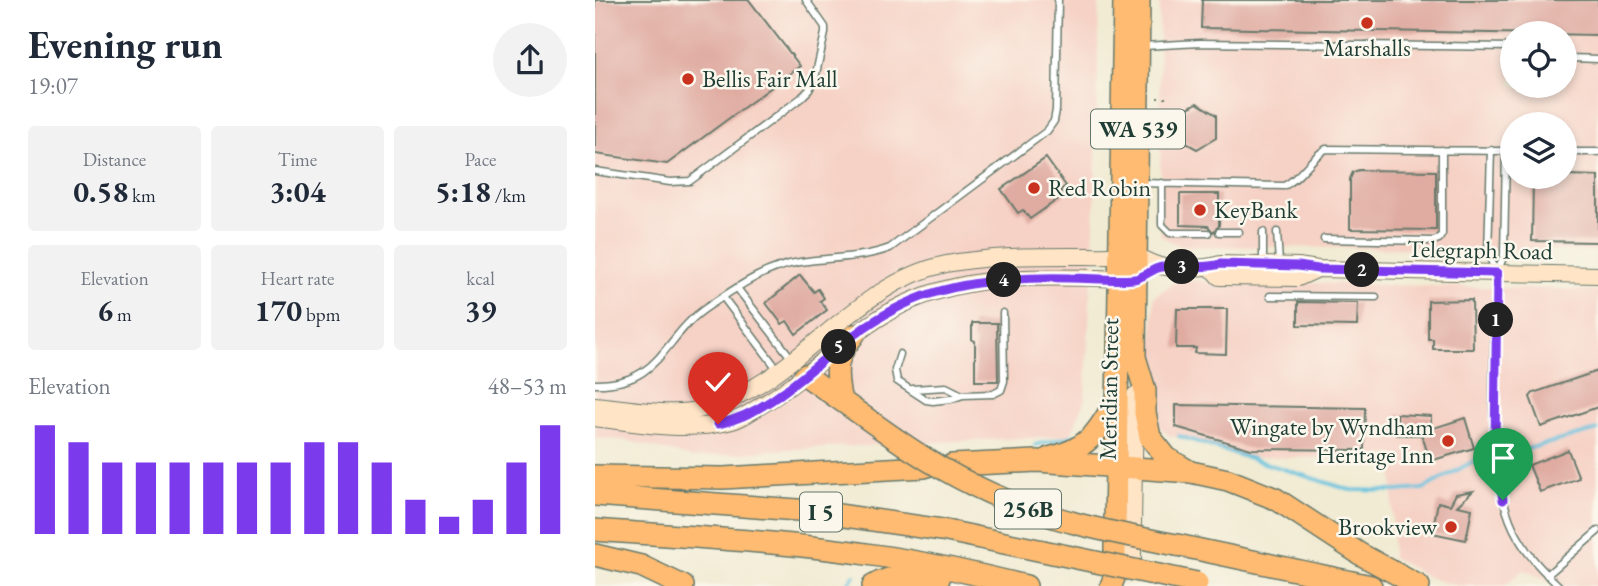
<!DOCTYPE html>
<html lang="en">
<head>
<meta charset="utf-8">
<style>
	:root { --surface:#fff; --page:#f2f2f3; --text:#1f2937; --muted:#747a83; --accent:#7c3aed }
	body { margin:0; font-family:"EB Garamond",serif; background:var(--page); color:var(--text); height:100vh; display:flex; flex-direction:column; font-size:26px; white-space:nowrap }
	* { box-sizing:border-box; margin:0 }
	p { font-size:23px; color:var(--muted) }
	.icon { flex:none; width:38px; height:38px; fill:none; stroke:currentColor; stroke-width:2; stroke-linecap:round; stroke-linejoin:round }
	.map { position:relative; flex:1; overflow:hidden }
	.sheet { display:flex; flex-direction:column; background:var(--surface); width:595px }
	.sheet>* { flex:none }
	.fabs { position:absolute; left:905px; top:21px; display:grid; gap:14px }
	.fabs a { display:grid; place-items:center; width:77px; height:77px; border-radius:50%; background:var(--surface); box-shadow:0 4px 10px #0003; font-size:35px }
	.pin { position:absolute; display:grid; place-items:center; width:60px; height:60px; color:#fff; margin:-72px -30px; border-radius:50% 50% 50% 0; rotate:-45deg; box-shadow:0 0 7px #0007 }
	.pin .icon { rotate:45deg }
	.km { position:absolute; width:35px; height:35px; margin:-18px; border-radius:50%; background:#222; color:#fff; font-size:19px; line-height:35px; text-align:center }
	.round { display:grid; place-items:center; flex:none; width:74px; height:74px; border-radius:37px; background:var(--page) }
	.headline { display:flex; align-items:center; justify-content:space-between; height:119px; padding:0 28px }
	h1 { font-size:38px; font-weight:700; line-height:52px }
	.metrics { display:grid; grid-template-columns:repeat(3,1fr); gap:10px; height:119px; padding:7px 28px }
	.metrics div { display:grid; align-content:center; border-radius:7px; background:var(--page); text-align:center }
	.metrics b { font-size:30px; font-weight:700 }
	.metrics small { font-size:19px; font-weight:400 }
	.metrics p { font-size:19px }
	.chart { height:196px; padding:14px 28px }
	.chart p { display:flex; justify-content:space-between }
	.chart svg { width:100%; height:126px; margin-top:7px; stroke:var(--accent); stroke-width:6 }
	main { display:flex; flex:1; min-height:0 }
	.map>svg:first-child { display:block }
	.built { fill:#f6d1c5; fill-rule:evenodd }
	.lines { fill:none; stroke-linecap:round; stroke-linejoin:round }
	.stream { stroke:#61c2df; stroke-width:3.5 }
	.building { fill:#e0aca2 }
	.lane-casing { stroke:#687a6c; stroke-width:9 }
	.secondary-casing { stroke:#687a6c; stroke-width:18 }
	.highway-casing { stroke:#687a6c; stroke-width:24 }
	.path { stroke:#687a6c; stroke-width:2; stroke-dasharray:2 5; stroke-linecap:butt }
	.lane { stroke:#fff; stroke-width:6 }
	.secondary { stroke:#ffe4c6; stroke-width:16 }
	.highway { stroke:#febb71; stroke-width:21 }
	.highway-bridge-casing { stroke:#687a6c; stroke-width:24; stroke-linecap:butt }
	.highway-bridge { stroke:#febb71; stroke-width:21 }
	.route-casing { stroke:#fff; stroke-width:14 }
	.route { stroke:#7c3aed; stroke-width:9 }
	.poi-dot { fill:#c8321e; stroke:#fbf7ec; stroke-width:2.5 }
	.labels { text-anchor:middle; stroke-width:5; stroke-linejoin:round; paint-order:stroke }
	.shield { fill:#fbf7ec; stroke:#61756b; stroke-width:2 }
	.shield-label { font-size:23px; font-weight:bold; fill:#1f3d34 }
	.poi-label { font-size:24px; fill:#1f3d34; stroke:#fbf7ec; text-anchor:start }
	.street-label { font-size:24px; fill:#1f3d34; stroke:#fbf7ec }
</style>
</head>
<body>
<main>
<section class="sheet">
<div class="headline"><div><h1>Evening run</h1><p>19:07</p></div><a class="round"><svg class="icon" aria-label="share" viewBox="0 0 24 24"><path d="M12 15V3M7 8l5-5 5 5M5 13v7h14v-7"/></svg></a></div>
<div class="metrics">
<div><p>Distance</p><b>0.58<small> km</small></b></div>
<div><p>Time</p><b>3:04</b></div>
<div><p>Pace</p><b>5:18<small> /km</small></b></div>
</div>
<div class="metrics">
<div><p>Elevation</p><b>6<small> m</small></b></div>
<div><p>Heart rate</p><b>170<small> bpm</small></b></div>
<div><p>kcal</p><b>39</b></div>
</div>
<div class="chart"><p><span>Elevation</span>48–53 m</p>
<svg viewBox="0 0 160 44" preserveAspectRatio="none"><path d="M5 44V6M15 44V12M25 44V19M35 44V19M45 44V19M55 44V19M65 44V19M75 44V19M85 44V12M95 44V12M105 44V19M115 44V32M125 44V38M135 44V32M145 44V19M155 44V6"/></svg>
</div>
</section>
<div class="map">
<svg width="1003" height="586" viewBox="0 0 1003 586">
	<rect width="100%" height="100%" fill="#fbf7ec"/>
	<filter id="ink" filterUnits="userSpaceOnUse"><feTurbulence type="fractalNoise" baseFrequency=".0143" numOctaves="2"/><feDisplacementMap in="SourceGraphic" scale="14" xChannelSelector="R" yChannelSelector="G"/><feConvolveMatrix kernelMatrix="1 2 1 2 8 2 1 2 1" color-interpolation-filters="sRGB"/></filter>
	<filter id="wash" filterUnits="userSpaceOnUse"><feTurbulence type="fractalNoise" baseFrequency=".00686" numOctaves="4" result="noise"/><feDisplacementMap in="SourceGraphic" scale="28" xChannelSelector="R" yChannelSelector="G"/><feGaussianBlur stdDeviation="1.57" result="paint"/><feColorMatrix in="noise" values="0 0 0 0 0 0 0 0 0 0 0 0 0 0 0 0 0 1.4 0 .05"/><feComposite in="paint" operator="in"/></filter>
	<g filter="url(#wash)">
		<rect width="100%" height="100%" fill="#f1ebd3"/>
		<!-- built -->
		<path class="built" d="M 0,0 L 504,0 L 500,204 L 490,400 L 475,436 L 176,450 L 98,458 L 31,440 L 0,438 Z
			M 564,0 L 1003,0 L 1003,251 L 585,246 L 566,236 ZM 917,33 L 970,33 L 970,86 L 917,86 ZM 917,124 L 970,124 L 970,177 L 917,177 Z
			M 582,280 L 1003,290 L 1003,586 L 968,586 L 928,570 L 910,586 L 862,586 L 832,577 L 797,557 L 798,454 L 760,458 L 647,457 L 573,435 L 563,425 L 556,391 L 559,297 Z"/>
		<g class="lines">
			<!-- stream -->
			<path class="stream" d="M 584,436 L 755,490 L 801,491 L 828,489 L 886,457
				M 440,445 L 482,435
				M 913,454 L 1003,430
				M 252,586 L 259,575"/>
		</g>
		<g id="blocks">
			<!-- building -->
			<path class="building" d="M 0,0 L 154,0 L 205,66 L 72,164 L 0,154 Z
				M 607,0 L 1003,0 L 1003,35 L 606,28 Z
				M 602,103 L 621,115 L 621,138 L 602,149 L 582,138 L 582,114 Z
				M 451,158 L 471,186 L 465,190 L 469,195 L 435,219 L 428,210 L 423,213 L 406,189 Z
				M 764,170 L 841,171 L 841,230 L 755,229 L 755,179 L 758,172 Z
				M 970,175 L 1003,176 L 1003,242 L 937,241 L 938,177 Z
				M 585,194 L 624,194 L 624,226 L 618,232 L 613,226 L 585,225 Z
				M 205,275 L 219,292 L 223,289 L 229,298 L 225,301 L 232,310 L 201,334 L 192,321 L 187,324 L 171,303 Z
				M 877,300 L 878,349 L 838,349 L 838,339 L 833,339 L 833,301 Z
				M 703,302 L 763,303 L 762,326 L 703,325 Z
				M 582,309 L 632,309 L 631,354 L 600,353 L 601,348 L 581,348 Z
				M 377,323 L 402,323 L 403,381 L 380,381 L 380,341 L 377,340 Z
				M 1003,371 L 1003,407 L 946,427 L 935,397 L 938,393 Z
				M 581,405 L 770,408 L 769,450 L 656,449 L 581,427 Z
				M 802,414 L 836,416 L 836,429 L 870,418 L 879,448 L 835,461 L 827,435 L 802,435 Z
				M 973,450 L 984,478 L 945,492 L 934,465 Z
				M 878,491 L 862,506 L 877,509 L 871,540 L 837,533 L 843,502 L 855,505 L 861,494 Z"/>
		</g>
	</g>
	<g filter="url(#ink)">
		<use href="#blocks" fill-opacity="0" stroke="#687a6c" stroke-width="2"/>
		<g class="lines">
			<!-- lane casing -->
			<g class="lane-casing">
				<path id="lane" d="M 548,46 L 605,43 L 917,47
					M 970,55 L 977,58 L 1003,59
					M 896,150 L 893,254 L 901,271
					M 911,151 L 909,255 L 902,273 C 900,344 887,477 923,537 C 934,557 948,571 964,586
					M 970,152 L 1003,152
					M 0,171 L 75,182 L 95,181 L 206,98 L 214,90 L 220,78 L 230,33 L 230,27 L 211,0
					M 544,183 L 689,186 C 706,178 715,158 731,149 L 917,151
					M 567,183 L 567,225 L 575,233 L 613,233
					M 624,232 L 644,232
					M 682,232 L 684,263
					M 729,239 L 838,241 L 844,239 L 847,234 L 847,150
					M 668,265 L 668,232
					M 142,288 L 197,359
					M 675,296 L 781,297
					M 128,297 L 183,370
					M 305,354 L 300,370 L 302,381 L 331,400 L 338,401 L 356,399 L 368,395 L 398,394 L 406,390 L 409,381 L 408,313
					M 0,384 C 68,385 67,336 114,306 C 142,287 171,267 205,262 C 235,257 266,259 295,248 L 452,131 L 459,121 L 461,110 L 463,0
					M 317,389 L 351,387 L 367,395
					M 952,575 L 1003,531"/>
			</g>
			<!-- secondary casing -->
			<g class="secondary-casing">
				<path id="secondary" d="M 615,267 L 624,277 L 703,278 L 723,269
					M 0,405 C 35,408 77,418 111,408 C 201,384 257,284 351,264 C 400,255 445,256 494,256 C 509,257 528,254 542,257 C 549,259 555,263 562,265 C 576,270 611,269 625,264 L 703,266 L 723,269 L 1003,275
					M 0,418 C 46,424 92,433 137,421 C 149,418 159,409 170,403 C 222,372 261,324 318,300 C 385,272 462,277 534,279
					M 538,527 L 540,395
					M 538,560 L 538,543"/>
			</g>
			<!-- highway casing -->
			<g class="highway-casing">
				<path id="highway" d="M 544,0 L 540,357 L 550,390 L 550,413 L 555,437 L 572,458 L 594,471
					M 210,375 L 298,437
					M 245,397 C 240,369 240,357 259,335
					M 454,458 C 493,449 503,433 521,400
					M 357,465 L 442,461 L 596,472 L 633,480 L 681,499 L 765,554 L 824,586
					M 0,476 L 128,478 L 330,467
					M 0,495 L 216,511 L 347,530 L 448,551
					M 520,524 L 529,0
					M 0,530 C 93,537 186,541 278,555 C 330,562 381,574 431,586
					M 582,545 L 776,586
					M 0,555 L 46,566 L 88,586
					M 520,557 L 520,540
					M 278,586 C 297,573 323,576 344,579
					M 516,586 L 520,575"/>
			</g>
			<!-- path -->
			<path class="path" d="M 562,98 L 575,98"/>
			<!-- lane -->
			<use href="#lane" class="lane"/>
			<!-- secondary -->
			<use href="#secondary" class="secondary"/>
			<!-- highway -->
			<use href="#highway" class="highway"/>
			<!-- highway-bridge casing -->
			<g class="highway-bridge-casing">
				<path id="highway-bridge" d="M 298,437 C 353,476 411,505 476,522 C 511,532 547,538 582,545
					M 448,551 L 602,583"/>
			</g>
			<!-- highway-bridge -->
			<use href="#highway-bridge" class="highway-bridge"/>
		</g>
	</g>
	<g class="lines" filter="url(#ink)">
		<!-- route casing -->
		<g class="route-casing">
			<path id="route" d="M 123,424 C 176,413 217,366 259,335 C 283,317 310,302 338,293 C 382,279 430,277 475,278 C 496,278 518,281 539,279 C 549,278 557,268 567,267 C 587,264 606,270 625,264 L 703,266 L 723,269 L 902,273 L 900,446 L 908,500"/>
		</g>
		<!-- route -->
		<use href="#route" class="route"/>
	</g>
	<!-- markers -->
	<g class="poi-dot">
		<circle cx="772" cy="23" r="7"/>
		<circle cx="93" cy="79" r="7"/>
		<circle cx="439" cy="188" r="7"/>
		<circle cx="605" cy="210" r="7"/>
		<circle cx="853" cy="441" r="7"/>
		<circle cx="856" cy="527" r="7"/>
	</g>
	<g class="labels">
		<!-- shield labels -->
		<g class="shield">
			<rect x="496" y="109.5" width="94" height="39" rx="5"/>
			<rect x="400" y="489.5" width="66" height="39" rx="5"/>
			<rect x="205" y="492.5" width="42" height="39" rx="5"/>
		</g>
		<g class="shield-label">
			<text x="543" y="137">WA 539</text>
			<text x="433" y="517">256B</text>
			<text x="226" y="520">I 5</text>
		</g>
		<!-- poi labels -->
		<g class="poi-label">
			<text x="772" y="56" text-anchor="middle">Marshalls</text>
			<text x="107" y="87">Bellis Fair Mall</text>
			<text x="453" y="196">Red Robin</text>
			<text x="619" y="218">KeyBank</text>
			<text x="839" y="435" text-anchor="end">Wingate by Wyndham<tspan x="839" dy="28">Heritage Inn</tspan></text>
			<text x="842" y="535" text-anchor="end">Brookview</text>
		</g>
		<!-- street labels -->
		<g class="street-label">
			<text transform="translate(885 250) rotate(1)" y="8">Telegraph Road</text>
			<text transform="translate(514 389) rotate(-89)" y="8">Meridian Street</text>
		</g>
	</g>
</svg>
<div class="fabs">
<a><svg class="icon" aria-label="locate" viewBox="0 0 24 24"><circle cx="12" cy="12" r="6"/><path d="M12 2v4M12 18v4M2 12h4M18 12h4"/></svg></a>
<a><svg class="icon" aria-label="layers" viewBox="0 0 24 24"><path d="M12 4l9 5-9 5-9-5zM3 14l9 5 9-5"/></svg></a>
</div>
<div class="pin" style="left:908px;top:500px;background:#1e9e55"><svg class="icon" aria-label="arrive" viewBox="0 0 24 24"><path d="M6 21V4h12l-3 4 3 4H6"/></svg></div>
<div class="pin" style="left:123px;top:424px;background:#d93025"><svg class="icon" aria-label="check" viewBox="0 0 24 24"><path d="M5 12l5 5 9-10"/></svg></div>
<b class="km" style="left:901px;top:320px">1</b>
<b class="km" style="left:767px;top:270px">2</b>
<b class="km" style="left:587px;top:267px">3</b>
<b class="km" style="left:409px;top:280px">4</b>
<b class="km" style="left:244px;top:347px">5</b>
</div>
</main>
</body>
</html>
